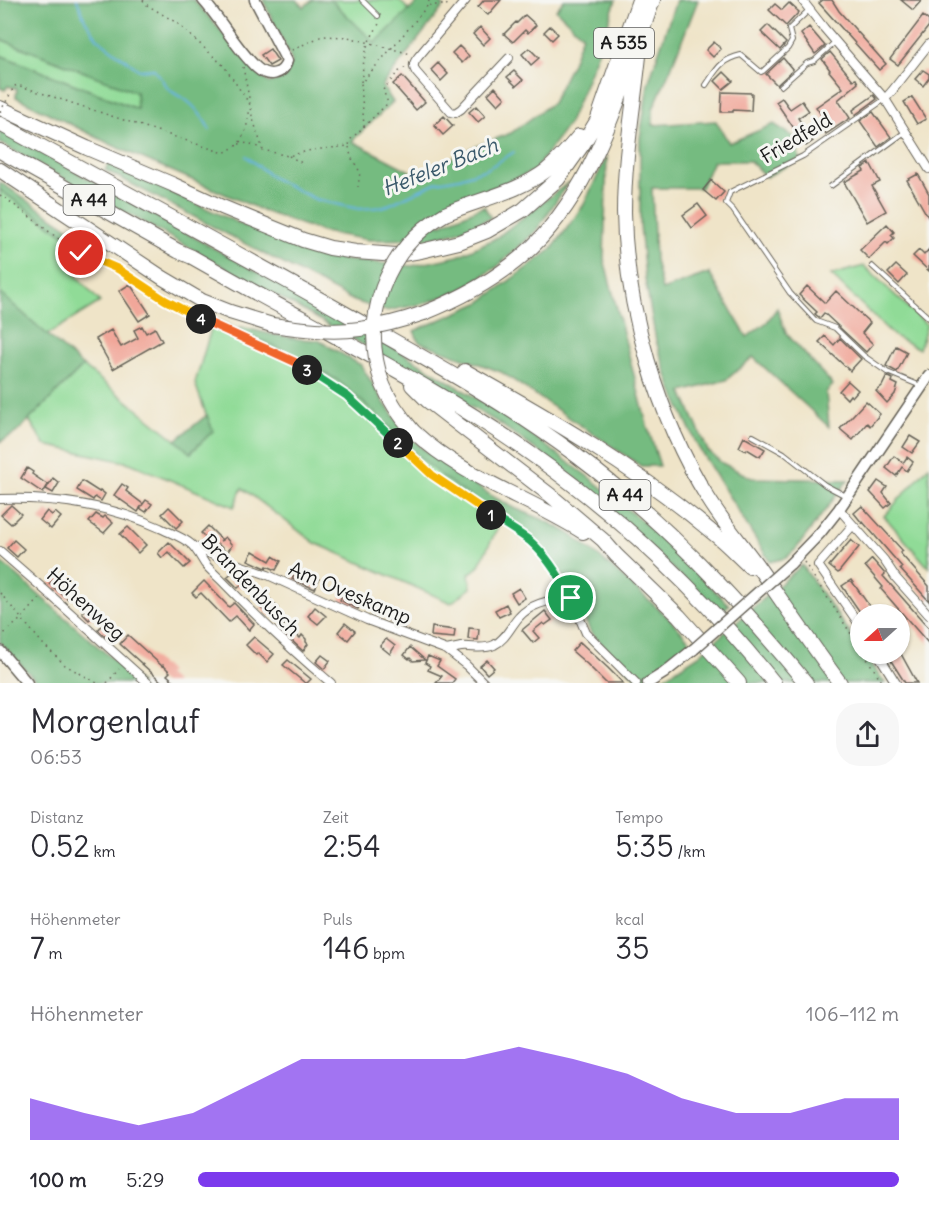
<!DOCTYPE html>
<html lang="de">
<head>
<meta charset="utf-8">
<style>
	:root { --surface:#fff; --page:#f7f7f7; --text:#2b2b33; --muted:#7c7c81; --accent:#7c3aed }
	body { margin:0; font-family:Delius,sans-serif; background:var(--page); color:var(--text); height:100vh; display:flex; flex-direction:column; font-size:22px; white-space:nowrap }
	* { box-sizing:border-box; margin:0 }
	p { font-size:20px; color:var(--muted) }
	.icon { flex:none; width:33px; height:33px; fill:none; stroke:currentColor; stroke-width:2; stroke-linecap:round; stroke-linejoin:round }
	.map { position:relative; height:683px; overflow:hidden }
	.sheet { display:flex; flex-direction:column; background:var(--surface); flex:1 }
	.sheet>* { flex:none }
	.needle { width:39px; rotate:249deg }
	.controls { position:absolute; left:850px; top:604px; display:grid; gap:12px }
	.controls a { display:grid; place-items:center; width:60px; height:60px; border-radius:50%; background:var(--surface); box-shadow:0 2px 4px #0004; font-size:30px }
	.pin { position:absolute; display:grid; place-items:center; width:51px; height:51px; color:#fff; margin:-26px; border:3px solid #fff; border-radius:50%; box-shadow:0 2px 6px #0007 }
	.km { position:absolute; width:30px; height:30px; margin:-15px; border-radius:50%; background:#222; color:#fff; font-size:16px; line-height:30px; text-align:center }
	.round { display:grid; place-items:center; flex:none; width:63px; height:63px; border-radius:24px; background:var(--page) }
	.summary { display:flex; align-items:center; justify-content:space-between; height:102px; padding:0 30px }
	h1 { font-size:33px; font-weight:600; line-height:45px }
	.stats { display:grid; grid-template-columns:repeat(3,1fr); gap:9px; height:102px; padding:6px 30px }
	.stats div { display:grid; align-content:center }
	.stats b { font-size:30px; font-weight:600 }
	.stats small { font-size:16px; font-weight:400 }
	.stats p { font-size:16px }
	.chart { height:168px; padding:12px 30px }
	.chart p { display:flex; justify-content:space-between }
	.chart svg { width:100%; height:108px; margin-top:6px; fill:var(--accent); opacity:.7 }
	ul { padding:0 30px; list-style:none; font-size:20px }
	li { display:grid; grid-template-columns:96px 72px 1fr; align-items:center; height:45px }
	li i { height:15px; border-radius:8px; background:var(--accent) }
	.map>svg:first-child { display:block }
	.green { fill:#90db97; stroke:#567c5a; stroke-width:1.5 }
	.forest { fill:#74bb80; stroke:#486c4e; stroke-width:1.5 }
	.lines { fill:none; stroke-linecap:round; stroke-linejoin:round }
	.stream { stroke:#69b4e2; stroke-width:2 }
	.building { fill:#f1a79a }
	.lane-casing { stroke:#666258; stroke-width:6 }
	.street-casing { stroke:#666258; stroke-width:10 }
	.secondary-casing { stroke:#666258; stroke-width:13 }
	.highway-casing { stroke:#666258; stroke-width:16 }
	.path { stroke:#666258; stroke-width:1.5; stroke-dasharray:1.5 4.5; stroke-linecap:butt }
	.lane { stroke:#fff; stroke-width:4 }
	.street { stroke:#fff; stroke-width:8 }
	.secondary { stroke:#fff; stroke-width:10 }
	.highway { stroke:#fff; stroke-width:14 }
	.secondary-bridge-casing { stroke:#666258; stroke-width:13; stroke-linecap:butt }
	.highway-bridge-casing { stroke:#666258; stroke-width:16; stroke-linecap:butt }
	.path-bridge { stroke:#666258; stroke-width:1.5; stroke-dasharray:1.5 4.5; stroke-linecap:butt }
	.secondary-bridge { stroke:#fff; stroke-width:10 }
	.highway-bridge { stroke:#fff; stroke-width:14 }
	.split-1-casing { stroke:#fff; stroke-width:12 }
	.split-2-casing { stroke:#fff; stroke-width:12 }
	.split-3-casing { stroke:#fff; stroke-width:12 }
	.split-4-casing { stroke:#fff; stroke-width:12 }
	.split-5-casing { stroke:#fff; stroke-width:12 }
	.split-1 { stroke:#22a559; stroke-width:8 }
	.split-2 { stroke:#f5b400; stroke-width:8 }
	.split-3 { stroke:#22a559; stroke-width:8 }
	.split-4 { stroke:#f0652b; stroke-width:8 }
	.split-5 { stroke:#f5b400; stroke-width:8 }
	.labels { text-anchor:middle; stroke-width:6; stroke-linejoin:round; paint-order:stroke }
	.shield { fill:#f6f6f2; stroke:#5d5d5c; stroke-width:1.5 }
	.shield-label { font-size:18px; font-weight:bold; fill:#1c1c1c }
	.street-label { font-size:20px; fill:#1c1c1c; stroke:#f6f6f2 }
	.water-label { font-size:21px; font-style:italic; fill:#3b596b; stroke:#f6f6f2 }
</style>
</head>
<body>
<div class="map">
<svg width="929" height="683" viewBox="0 0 929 683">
	<rect width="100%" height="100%" fill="#f6f6f2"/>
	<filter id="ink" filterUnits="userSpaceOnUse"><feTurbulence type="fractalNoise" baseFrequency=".0167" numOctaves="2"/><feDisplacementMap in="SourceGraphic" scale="12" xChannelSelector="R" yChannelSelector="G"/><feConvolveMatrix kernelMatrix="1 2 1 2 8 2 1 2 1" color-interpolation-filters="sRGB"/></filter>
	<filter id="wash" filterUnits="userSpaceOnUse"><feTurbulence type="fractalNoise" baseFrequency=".008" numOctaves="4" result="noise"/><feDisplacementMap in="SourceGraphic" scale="24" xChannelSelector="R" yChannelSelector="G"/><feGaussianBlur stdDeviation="1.35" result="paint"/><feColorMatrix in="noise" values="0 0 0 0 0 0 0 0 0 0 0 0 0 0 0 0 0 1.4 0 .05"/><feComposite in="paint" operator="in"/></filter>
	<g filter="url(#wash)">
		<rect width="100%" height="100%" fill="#efe4c8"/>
		<!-- green -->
		<path class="green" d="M 331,0 L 399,0 L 409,10 L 375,44 Z
			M 0,39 L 136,92 L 137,109 L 0,55 Z
			M 0,190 L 77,244 L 71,249 L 74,273 L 100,302 L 47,335 L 0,293 Z
			M 864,266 L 927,325 L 919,349 L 894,336 L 831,275 Z
			M 214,319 L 285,351 L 337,380 L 374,412 L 444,478 L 502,519 L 478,567 L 469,574 L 471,588 L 451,603 L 315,543 L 242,488 L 234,507 L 130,463 L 45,445 L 29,420 L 83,366 L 176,440 L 191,453 L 212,431 L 195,383 Z
			M 929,466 L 929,568 L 884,516 Z"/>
		<!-- forest -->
		<path class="forest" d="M 0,0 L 194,0 L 261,77 L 269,83 L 285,78 L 292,62 L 285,45 L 263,0 L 297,0 L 304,7 L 312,0 L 331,0 L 375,43 L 420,0 L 436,0 L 444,6 L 382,86 L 393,102 L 352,141 L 417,175 L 472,148 L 511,133 L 552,103 L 572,63 L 582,35 L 556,10 L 564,0 L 616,0 L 599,50 L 569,123 L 534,171 L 474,196 L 431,216 L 440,225 L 484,206 L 491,218 L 454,233 L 427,239 L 369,240 L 323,232 L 266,212 L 112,145 L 16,97 L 17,89 L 8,86 L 5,90 L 0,88 L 0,55 L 137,109 L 136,92 L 0,39 Z
			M 676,0 L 698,0 L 671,68 L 653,109 L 653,125 L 716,121 L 729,143 L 774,124 L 794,137 L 800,159 L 766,177 L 750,161 L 713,161 L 701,188 L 652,188 L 655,260 L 662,290 L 709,273 L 747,337 L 767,322 L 777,308 L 786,333 L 833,385 L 826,392 L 829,427 L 753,357 L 726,380 L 682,392 L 708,451 L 722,463 L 752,478 L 848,480 L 796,549 L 786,558 L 770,562 L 698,447 L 672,390 L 656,341 L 645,279 L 640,225 L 640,138 L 648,84 Z
			M 0,130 L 396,349 L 504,415 L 590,478 L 662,538 L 729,605 L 720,613 L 578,480 L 497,422 L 313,316 L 0,143 Z
			M 607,156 L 604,259 L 647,425 L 660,466 L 641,466 L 501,372 L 419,342 L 414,331 L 479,303 L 552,249 L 583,206 Z
			M 109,164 L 256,231 L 344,260 L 412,266 L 458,256 L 496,238 L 569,182 L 536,231 L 497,267 L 459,291 L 422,304 L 386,311 L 354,301 L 105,170 Z
			M 0,182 L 95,246 L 95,253 L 77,244 L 0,190 Z
			M 0,293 L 83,366 L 16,433 L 0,442 Z
			M 241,327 L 270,334 L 299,339 L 318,340 L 361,365 L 385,404 L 405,431 L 422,448 L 492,496 L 514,508 L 544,520 L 567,532 L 596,554 L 670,619 L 690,641 L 689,644 L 670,661 L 641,683 L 591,633 L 573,593 L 559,568 L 540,546 L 444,478 L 406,446 L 374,412 L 337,380 L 285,351 L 238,331 Z
			M 207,415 L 213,431 L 190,453 L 176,440 Z
			M 0,561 L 140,683 L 38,683 L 0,642 Z
			M 802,565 L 861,649 L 861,654 L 864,654 L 885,683 L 656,683 L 699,655 Z"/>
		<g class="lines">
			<!-- stream -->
			<path class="stream" d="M 77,0 L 85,20 L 98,39 L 139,70 L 154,69 L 156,73 C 162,77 162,82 167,87 C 172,93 179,96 186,100 C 196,107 204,119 210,130
				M 246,156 L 273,178 L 317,200 L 359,209 L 384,207 L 437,182 L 459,178 L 487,169 L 514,152"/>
		</g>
		<g id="blocks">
			<!-- building -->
			<path class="building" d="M 484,0 L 501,0 L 488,15 L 478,7 Z
				M 823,0 L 832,0 L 839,11 L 886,64 L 879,70 L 819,3 Z
				M 901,0 L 922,0 L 913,10 Z
				M 789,3 L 799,12 L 786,26 L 769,10 L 775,4 L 782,10 Z
				M 525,15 L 536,25 L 528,33 L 525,30 L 513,42 L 504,34 L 516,22 L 517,23 Z
				M 923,16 L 929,21 L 929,26 L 898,65 L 890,59 Z
				M 768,25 L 786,43 L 780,50 L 761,32 Z
				M 550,26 L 558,34 L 552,40 L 544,32 Z
				M 480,27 L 490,38 L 483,45 L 473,34 Z
				M 809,27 L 825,46 L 815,54 L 801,34 Z
				M 714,42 L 721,49 L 713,57 L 706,50 Z
				M 459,46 L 469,56 L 462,63 L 452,53 Z
				M 529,48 L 539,58 L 531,65 L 522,54 Z
				M 270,49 L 278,61 L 269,66 L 261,55 Z
				M 830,52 L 853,80 L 856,79 L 858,83 L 838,100 L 850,118 L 826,134 L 823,129 L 828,125 L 816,107 L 843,88 L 829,71 L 830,70 L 822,59 Z
				M 783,58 L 793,70 L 777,85 L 766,74 Z
				M 438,63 L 448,74 L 441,81 L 431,70 Z
				M 923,70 L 929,74 L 929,78 L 923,86 L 915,79 Z
				M 514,71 L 523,80 L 516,86 L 507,77 Z
				M 724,72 L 733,81 L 723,89 L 715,81 Z
				M 402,76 L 425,102 L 416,110 L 393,84 Z
				M 495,87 L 505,98 L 498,105 L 488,94 Z
				M 722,92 L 752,93 L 751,111 L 733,110 L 733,112 L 721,112 Z
				M 874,95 L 877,99 L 855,115 L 853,110 Z
				M 912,97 L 926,119 L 917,124 L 904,102 Z
				M 782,98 L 790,109 L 802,101 L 809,111 L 798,118 L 813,141 L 806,146 L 776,102 Z
				M 476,106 L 485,116 L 478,122 L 469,112 Z
				M 873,112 L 891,137 L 878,147 L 860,121 Z
				M 444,116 L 453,126 L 443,135 L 434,125 Z
				M 870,163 L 880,182 L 872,186 L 886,211 L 867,222 L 844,182 L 864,171 L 862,168 Z
				M 918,174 L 929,194 L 929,219 L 907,180 Z
				M 711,180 L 724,192 L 716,201 L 703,190 Z
				M 698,204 L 707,216 L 692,228 L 683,215 Z
				M 887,224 L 894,232 L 891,235 L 894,238 L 888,244 L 886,242 L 869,259 L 860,250 Z
				M 929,249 L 929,271 L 913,256 L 919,250 L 924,255 Z
				M 896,265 L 907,275 L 899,284 L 888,273 Z
				M 130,284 L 150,314 L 139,321 L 119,291 Z
				M 807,286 L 825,303 L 836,291 L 870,323 L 862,333 L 873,344 L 866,352 L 824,313 L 820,318 L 815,314 L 817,312 L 799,295 Z
				M 142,326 L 146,333 L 155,328 L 162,341 L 113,369 L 96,339 L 111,330 L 121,347 L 138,338 L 134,330 Z
				M 825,336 L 834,345 L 840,338 L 861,359 L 850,371 L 819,342 Z
				M 896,346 L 907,352 L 897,372 L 886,366 Z
				M 887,376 L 893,379 L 892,382 L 898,385 L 895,394 L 887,403 L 876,391 L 882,386 Z
				M 848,381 L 858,390 L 852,397 L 850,395 L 847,399 L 839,391 Z
				M 866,401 L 880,414 L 870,426 L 867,423 L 853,440 L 840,429 Z
				M 910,436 L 920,442 L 912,453 L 903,447 Z
				M 744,437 L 765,449 L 760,457 L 747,449 L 746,451 L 739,447 Z
				M 894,456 L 903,463 L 907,457 L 913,462 L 907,471 L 902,467 L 896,476 L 886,468 Z
				M 27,468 L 33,472 L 32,474 L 48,485 L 43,493 L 21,478 Z
				M 53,478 L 59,483 L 53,493 L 46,489 Z
				M 82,481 L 99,492 L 100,490 L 105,494 L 101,501 L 95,497 L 93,500 L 77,490 Z
				M 878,481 L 887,487 L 883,493 L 891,503 L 885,508 L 870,492 Z
				M 122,484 L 128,488 L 126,491 L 143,504 L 138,512 L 114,495 Z
				M 146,500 L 152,504 L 146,512 L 140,508 Z
				M 11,505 L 21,514 L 11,524 L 1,515 Z
				M 862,506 L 903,551 L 900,553 L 929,586 L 929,601 L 900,569 L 902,567 L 863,522 L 862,523 L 854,513 Z
				M 169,507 L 183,521 L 176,528 L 162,514 Z
				M 47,511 L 52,515 L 55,512 L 61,517 L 51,529 L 40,520 Z
				M 96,514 L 103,518 L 105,516 L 113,523 L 104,533 L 89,522 Z
				M 208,526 L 222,540 L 220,541 L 225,537 L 232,545 L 227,553 L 218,544 L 215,547 L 201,533 Z
				M 128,527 L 146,545 L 138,553 L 120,534 Z
				M 14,540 L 24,549 L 17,557 L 7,548 Z
				M 851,540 L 859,547 L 838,573 L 829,566 Z
				M 169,542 L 190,563 L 184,568 L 168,552 L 162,558 L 158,553 Z
				M 253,551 L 270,561 L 273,556 L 281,561 L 276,570 L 267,566 L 266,568 L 248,560 Z
				M 872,559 L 885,574 L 883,576 L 929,628 L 929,644 L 881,589 L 883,587 L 865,566 Z
				M 297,568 L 319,579 L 315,589 L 292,579 Z
				M 234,571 L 245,582 L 238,588 L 227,577 Z
				M 57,576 L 67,586 L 68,584 L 75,591 L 68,599 L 49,584 Z
				M 851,580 L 873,611 L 868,615 L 862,615 L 842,586 Z
				M 204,581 L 229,607 L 234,603 L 254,624 L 249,630 L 236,616 L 229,622 L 201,593 L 196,597 L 192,593 Z
				M 519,588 L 525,598 L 517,603 L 511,593 Z
				M 344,591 L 362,600 L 358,609 L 340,600 Z
				M 270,599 L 278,608 L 270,616 L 261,608 Z
				M 91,603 L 99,610 L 89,620 L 82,613 Z
				M 506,604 L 510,612 L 499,617 L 495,610 Z
				M 315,607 L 326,616 L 318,624 L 308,616 Z
				M 390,610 L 408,619 L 404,628 L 386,619 Z
				M 545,611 L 552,620 L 545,625 L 543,623 L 533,631 L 539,638 L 533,643 L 522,630 Z
				M 106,621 L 116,630 L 108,639 L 98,630 Z
				M 345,623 L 355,631 L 348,640 L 338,632 Z
				M 286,624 L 300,638 L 302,635 L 306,639 L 306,642 L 308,644 L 303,651 L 278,628 Z
				M 432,627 L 455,630 L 454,638 L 431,636 Z
				M 469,628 L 479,629 L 478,640 L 468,639 Z
				M 128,635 L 162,666 L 163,665 L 170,672 L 167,675 L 176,683 L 163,683 L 120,644 Z
				M 254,637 L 274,654 L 267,662 L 258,653 L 256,655 L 246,645 Z
				M 386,639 L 395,646 L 390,654 L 380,646 Z
				M 580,642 L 608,668 L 623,683 L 606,683 L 587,664 L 572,651 Z
				M 410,647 L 425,660 L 413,661 L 410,658 L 409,659 L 404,655 Z
				M 892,654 L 901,654 L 917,683 L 905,683 L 888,656 Z
				M 322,655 L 330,661 L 324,669 L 316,662 Z
				M 428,656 L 440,661 L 437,666 L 455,679 L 452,683 L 436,683 L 442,676 L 428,670 L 430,666 L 425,663 Z
				M 288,660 L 311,679 L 307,683 L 305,683 L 283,665 Z
				M 487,660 L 494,668 L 487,674 L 480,666 Z"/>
		</g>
	</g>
	<g filter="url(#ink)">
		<use href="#blocks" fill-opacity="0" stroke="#666258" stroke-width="1.5"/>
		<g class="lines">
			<!-- lane casing -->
			<g class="lane-casing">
				<path id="lane" d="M 362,0 L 378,16
					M 706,85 C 717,69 720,60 741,55 L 761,72 L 763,71 L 788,48 L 792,41 L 789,29 L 809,10
					M 781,86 L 807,63 L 814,61 L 835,42
					M 885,99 L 803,156 L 730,192 L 726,203 L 733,210 L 790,293 L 816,321 L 835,328 L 864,356 L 887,372 L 921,386
					M 831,186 L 905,132
					M 872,266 L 929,318
					M 133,280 L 165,300 L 197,317 L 295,362 L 347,396 L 432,475 L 464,498 L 529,541 L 546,557 L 557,573 L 571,597
					M 753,436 L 784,453 L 825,485 L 846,496"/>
			</g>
			<!-- street casing -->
			<g class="street-casing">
				<path id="street" d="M 466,0 L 418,57 C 414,62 412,66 416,72 L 451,112 L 455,113 L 461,109 L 509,58
					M 802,0 L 824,28 L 885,99 L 929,169
					M 885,99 L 892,91 L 929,44
					M 0,499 C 56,497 109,505 160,528 C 170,533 183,537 192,545 C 197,550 201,558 205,564 C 210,570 216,575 221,580 C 257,617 291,650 331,683
					M 839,509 L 884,560 L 896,578 L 929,615
					M 853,525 L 818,565 L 861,627
					M 195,547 L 222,559 L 268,575 L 367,620 L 447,650 L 466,665 L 484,683
					M 0,551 L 46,591 L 148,683
					M 447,650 C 452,649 456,648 461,647 C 473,646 483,650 494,645 C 506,639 510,627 519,617 C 531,603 553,599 571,598 L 586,633 L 636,683
					M 878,654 L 896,683"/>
			</g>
			<!-- secondary casing -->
			<g class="secondary-casing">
				<path id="secondary" d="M 203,0 C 222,21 237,50 257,68 C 268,78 283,75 287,61 L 255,0
					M 790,564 L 820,533 L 839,509 L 929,376
					M 0,651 L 27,683
					M 648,683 L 664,673 L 694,649"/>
			</g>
			<!-- highway casing -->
			<g class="highway-casing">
				<path id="highway" d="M 641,36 C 636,95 624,153 624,212 C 625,307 658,418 708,498 C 722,521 740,542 756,564 C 784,604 811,644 840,683
					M 0,108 L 87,148 L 174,185 L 222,207 L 303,240 L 330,248 L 356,252 L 396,255 L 421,251 L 459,242 L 487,231 L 523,210 L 558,179 L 583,144 L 597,121 L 639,0
					M 0,124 C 121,190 242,255 362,323 C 435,364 509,405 577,456 C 664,521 737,599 806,683
					M 0,151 L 178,251 L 192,257 C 229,278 266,299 304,319 C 382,362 461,404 534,456 C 625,520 704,596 774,683
					M 0,170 L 163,278 L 202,301 L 230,312 L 272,325
					M 445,214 C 479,199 517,193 547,170 C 559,160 569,148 579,136
					M 424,313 C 464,297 501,277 532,247 C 599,182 622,85 653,0
					M 465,371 C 551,419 638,469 713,533 C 726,543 738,556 750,567
					M 412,385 L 428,401 L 550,495 L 603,540 L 616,555 L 679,616 L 739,683
					M 413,431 C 463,478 526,496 583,532"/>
			</g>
			<!-- path -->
			<path class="path" d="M 143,0 L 147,5 L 177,23 L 224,66 L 251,106 L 252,116 L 263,150 L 288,156 L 312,150 L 349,146 L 350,140 L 388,103 L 383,90 L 398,72 L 406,67
				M 442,0 L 450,8
				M 429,5 L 447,5
				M 292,50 L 322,36 L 348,37 L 411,54
				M 243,67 L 250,103
				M 361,82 L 364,60 L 368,43 L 380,22
				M 12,91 L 13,87 L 17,85 L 224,153 L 239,144 L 246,130 L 250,108
				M 364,127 L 361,83 L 411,26 L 428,5 L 429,0
				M 239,144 L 249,143 L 262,149
				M 349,147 L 351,157 L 360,172 L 358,187
				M 289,156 L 302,163
				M 0,195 C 28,213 52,237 81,253 C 96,262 113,266 128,276
				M 804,562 L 861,649
				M 0,593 L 43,644 L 65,665 L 97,683
				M 0,637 L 21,619 L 42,596
				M 864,654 L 883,683
				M 107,683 L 119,669"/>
			<!-- lane -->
			<use href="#lane" class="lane"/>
			<!-- street -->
			<use href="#street" class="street"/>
			<!-- secondary -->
			<use href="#secondary" class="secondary"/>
			<!-- highway -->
			<use href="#highway" class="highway"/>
			<!-- secondary-bridge casing -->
			<g class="secondary-bridge-casing">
				<path id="secondary-bridge" d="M 694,649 L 790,564"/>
			</g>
			<!-- highway-bridge casing -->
			<g class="highway-bridge-casing">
				<path id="highway-bridge" d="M 272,325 C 301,329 331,333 360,329 C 382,326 404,320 424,313
					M 413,431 C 401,417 390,402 383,385 C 359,320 385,248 445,214"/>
			</g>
			<!-- path-bridge -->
			<path class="path-bridge" d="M 0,112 L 12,91"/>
			<!-- secondary-bridge -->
			<use href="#secondary-bridge" class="secondary-bridge"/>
			<!-- highway-bridge -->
			<use href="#highway-bridge" class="highway-bridge"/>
		</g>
	</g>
	<g class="lines" filter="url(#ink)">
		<!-- split-1 casing -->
		<g class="split-1-casing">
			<path id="split-1" d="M 491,515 C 504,524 518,532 530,541 C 548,557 560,577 571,598"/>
		</g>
		<!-- split-2 casing -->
		<g class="split-2-casing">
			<path id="split-2" d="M 398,443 L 432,475 L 491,515"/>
		</g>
		<!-- split-3 casing -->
		<g class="split-3-casing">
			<path id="split-3" d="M 307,370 L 347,396 L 398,443"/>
		</g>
		<!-- split-4 casing -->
		<g class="split-4-casing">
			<path id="split-4" d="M 201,319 L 295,362 L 307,370"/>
		</g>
		<!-- split-5 casing -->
		<g class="split-5-casing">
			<path id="split-5" d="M 81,253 L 118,269 L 165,300 L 201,319"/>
		</g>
		<!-- split-1 -->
		<use href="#split-1" class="split-1"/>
		<!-- split-2 -->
		<use href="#split-2" class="split-2"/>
		<!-- split-3 -->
		<use href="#split-3" class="split-3"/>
		<!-- split-4 -->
		<use href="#split-4" class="split-4"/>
		<!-- split-5 -->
		<use href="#split-5" class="split-5"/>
	</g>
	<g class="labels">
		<!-- shield labels -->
		<g class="shield">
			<rect x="594" y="28" width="60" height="30" rx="4.5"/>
			<rect x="63.5" y="185" width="51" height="30" rx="4.5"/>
			<rect x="599.5" y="480" width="51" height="30" rx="4.5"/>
		</g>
		<g class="shield-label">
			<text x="624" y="49">A 535</text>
			<text x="89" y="206">A 44</text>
			<text x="625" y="501">A 44</text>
		</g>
		<!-- street labels -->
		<g class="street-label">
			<text transform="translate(796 138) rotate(-31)" y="7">Friedfeld</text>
			<text transform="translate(251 585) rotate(46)" y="7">Brandenbusch</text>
			<text transform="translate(350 593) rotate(23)" y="7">Am Oveskamp</text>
			<text transform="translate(86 604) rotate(42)" y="7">Höhenweg</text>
		</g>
		<!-- water labels -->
		<g class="water-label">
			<text transform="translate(440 167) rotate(-22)" y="7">Hefeler Bach</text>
		</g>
	</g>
</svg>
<div class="controls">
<a><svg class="needle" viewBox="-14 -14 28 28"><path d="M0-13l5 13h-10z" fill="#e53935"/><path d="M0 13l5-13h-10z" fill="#7c7c81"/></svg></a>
</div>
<div class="pin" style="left:571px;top:598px;background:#1e9e55"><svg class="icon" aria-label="arrive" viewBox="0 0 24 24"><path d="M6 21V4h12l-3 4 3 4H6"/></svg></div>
<div class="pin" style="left:81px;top:253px;background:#d93025"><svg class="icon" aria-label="check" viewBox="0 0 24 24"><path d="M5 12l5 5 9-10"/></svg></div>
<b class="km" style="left:491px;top:515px">1</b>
<b class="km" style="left:398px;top:443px">2</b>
<b class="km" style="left:307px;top:370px">3</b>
<b class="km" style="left:201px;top:319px">4</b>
</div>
<section class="sheet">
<div class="summary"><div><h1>Morgenlauf</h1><p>06:53</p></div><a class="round"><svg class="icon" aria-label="share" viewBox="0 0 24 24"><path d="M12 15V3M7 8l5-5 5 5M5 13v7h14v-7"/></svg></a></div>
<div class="stats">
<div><p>Distanz</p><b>0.52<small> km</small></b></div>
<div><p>Zeit</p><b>2:54</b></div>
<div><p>Tempo</p><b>5:35<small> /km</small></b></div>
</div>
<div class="stats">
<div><p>Höhenmeter</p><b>7<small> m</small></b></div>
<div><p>Puls</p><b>146<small> bpm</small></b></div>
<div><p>kcal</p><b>35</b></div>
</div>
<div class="chart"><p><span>Höhenmeter</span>106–112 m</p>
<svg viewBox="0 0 160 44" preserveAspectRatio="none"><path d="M0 44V27L10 33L20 38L30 33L40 22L50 11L60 11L70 11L80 11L90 6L100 11L110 17L120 27L130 33L140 33L150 27L160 27V44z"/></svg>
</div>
<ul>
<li><b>100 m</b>5:29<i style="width:100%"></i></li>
</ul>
</section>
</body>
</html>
